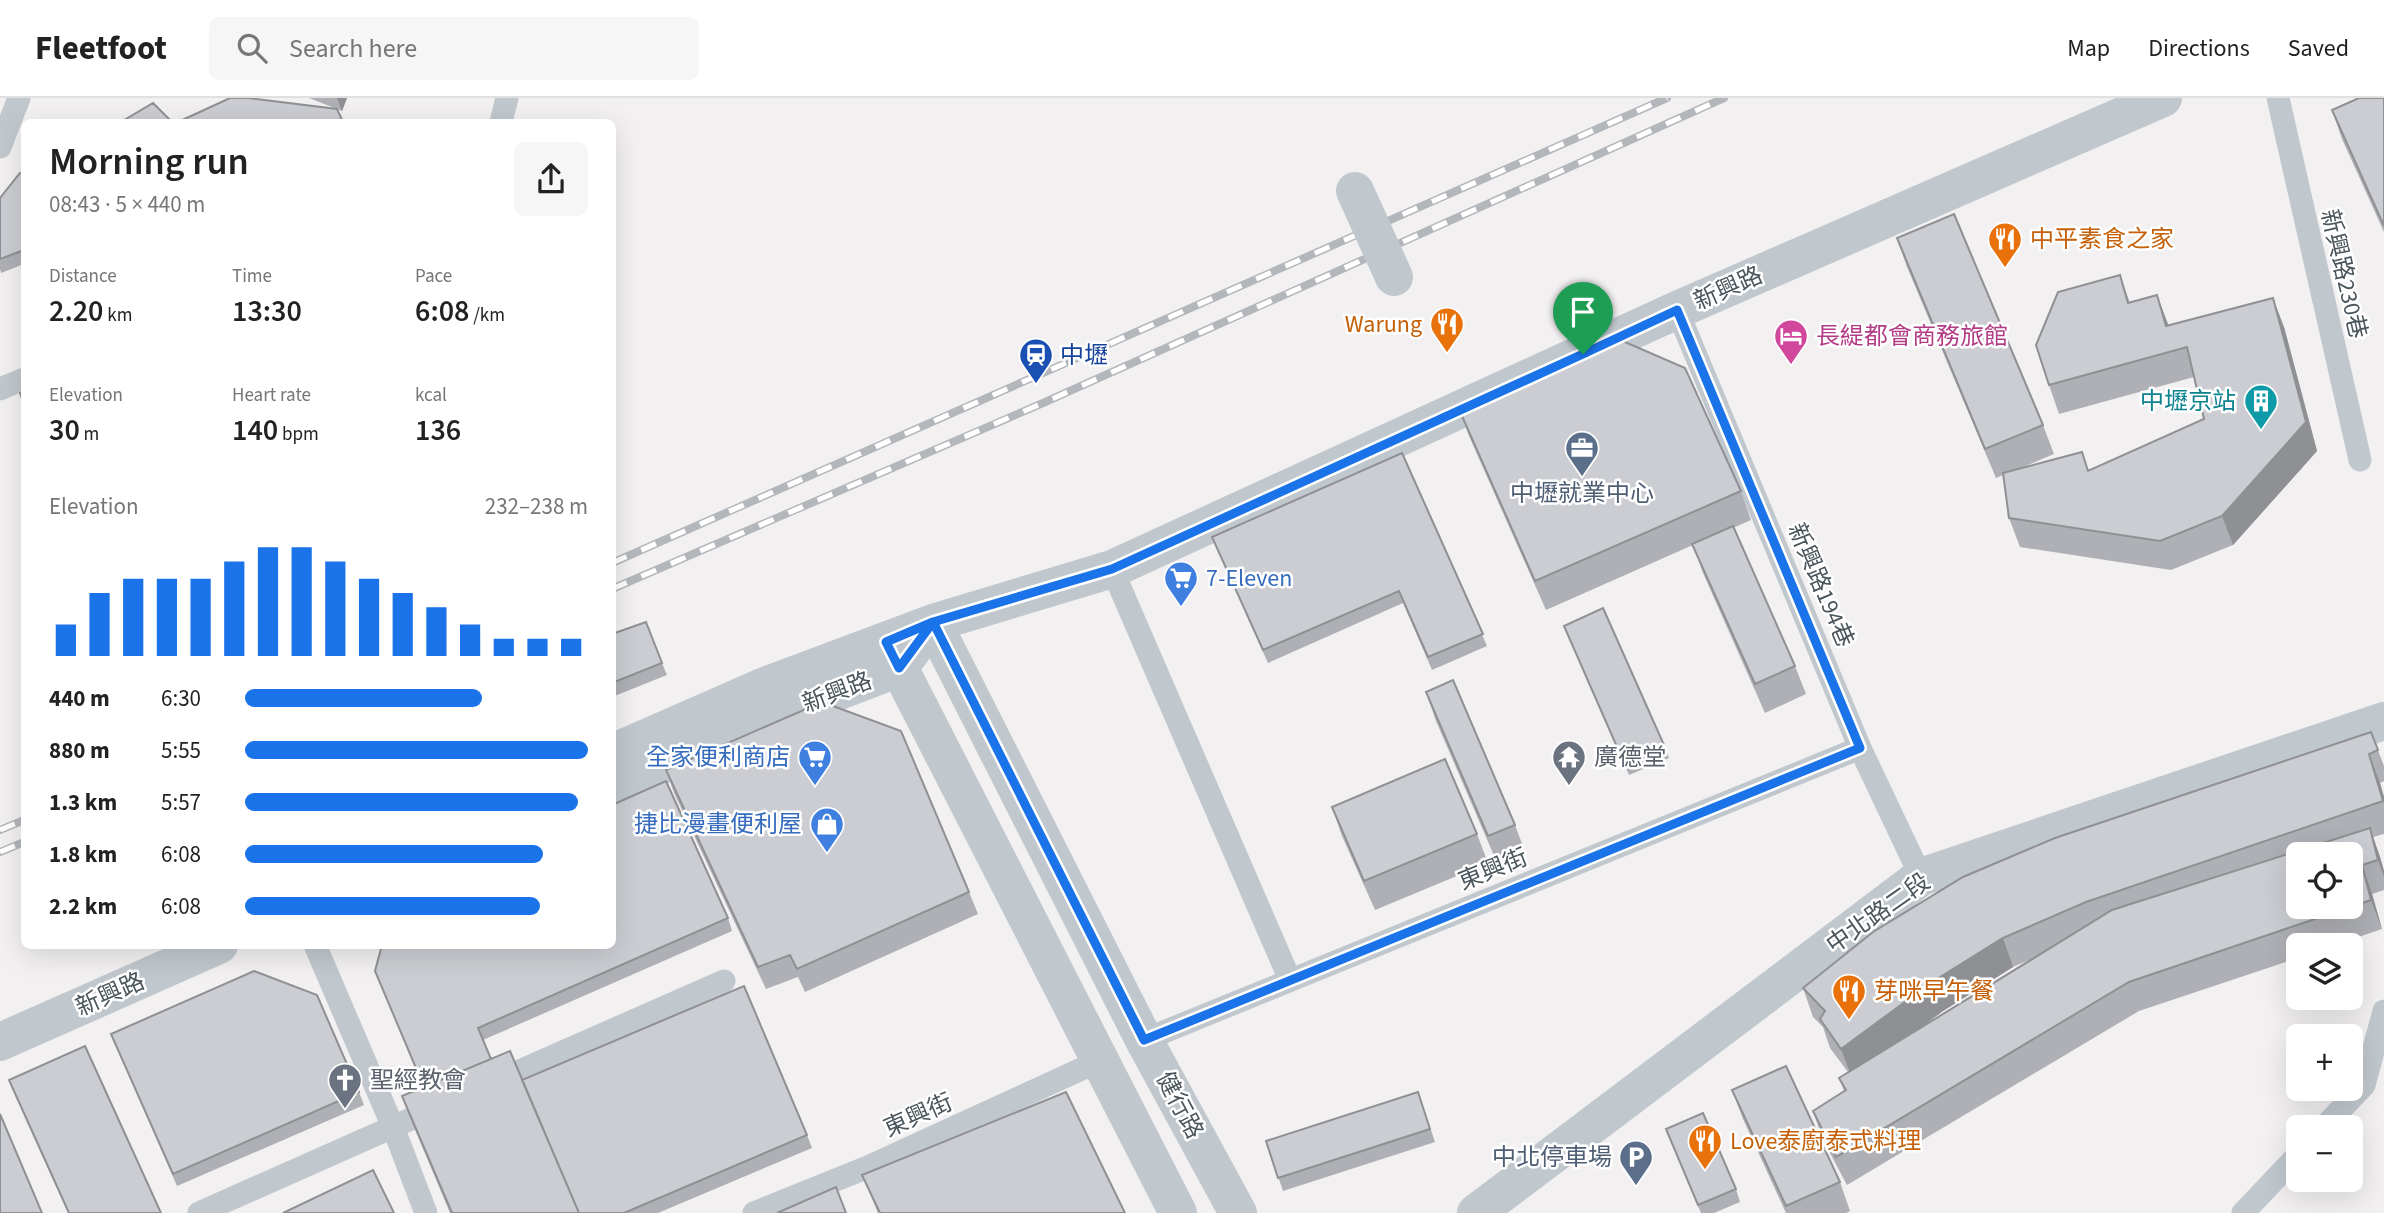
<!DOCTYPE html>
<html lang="en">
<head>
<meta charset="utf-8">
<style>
	:root { --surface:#fff; --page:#f6f6f6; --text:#222; --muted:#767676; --line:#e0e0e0; --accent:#1a73e8 }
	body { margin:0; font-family:"Source Sans 3","Noto Sans TC",sans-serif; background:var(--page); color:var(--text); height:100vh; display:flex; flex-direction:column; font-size:26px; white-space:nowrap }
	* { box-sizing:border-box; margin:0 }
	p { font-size:23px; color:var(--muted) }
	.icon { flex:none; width:38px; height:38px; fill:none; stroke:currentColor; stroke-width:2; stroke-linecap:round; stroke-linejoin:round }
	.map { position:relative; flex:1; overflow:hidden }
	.drawer { position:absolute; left:21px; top:21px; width:595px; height:830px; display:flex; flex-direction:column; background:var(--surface); border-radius:10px; box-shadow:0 7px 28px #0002 }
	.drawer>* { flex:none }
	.fabs { position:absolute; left:2286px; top:744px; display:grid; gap:14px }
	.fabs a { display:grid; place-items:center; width:77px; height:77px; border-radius:10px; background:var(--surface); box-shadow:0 7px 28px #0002; font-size:35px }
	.pin { position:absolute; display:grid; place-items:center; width:60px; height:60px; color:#fff; margin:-72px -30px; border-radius:50% 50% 50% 0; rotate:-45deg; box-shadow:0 0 7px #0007 }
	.pin .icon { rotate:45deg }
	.round { display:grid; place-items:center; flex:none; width:74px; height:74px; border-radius:10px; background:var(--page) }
	.summary { display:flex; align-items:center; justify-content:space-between; height:119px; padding:0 28px }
	h1 { font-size:38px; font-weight:600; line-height:52px }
	.stats { display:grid; grid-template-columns:repeat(3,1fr); gap:10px; height:119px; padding:7px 28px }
	.stats div { display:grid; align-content:center }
	.stats b { font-size:30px; font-weight:600 }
	.stats small { font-size:19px; font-weight:400 }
	.stats p { font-size:19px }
	.chart { height:196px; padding:14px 28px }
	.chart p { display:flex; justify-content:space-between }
	.chart svg { width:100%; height:126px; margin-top:7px; stroke:var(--accent); stroke-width:6 }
	ul { padding:0 28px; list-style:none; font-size:23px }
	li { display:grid; grid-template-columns:112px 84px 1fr; align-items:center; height:52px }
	li i { height:18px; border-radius:9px; background:var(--accent) }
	header { display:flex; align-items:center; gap:42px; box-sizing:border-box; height:98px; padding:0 35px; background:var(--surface); border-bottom:2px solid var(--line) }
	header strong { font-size:33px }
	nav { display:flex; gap:38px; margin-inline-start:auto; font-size:24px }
	.search { width:490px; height:63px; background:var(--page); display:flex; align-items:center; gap:18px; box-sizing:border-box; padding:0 24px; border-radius:10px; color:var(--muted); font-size:26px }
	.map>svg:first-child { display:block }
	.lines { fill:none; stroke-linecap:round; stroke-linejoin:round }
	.lane { stroke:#c0c8ce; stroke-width:23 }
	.street { stroke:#c0c8ce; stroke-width:38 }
	.rail-casing { stroke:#b3b6ba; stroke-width:8 }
	.rail { stroke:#fff; stroke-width:5; stroke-dasharray:16; stroke-linecap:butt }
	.street-bridge { stroke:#c0c8ce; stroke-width:38 }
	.wall { fill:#afb0b5; fill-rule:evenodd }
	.shaded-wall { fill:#8e9093 }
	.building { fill:#cbcdd2; stroke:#8e9093; stroke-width:2; fill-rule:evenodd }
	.route-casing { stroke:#fff; stroke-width:14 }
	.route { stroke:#1a73e8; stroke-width:9 }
	.labels { text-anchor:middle; stroke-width:5; stroke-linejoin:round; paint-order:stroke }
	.food-label { font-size:24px; fill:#c56008; stroke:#fff; text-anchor:start }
	.street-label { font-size:24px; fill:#4a555c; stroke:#fff }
	.hotel-label { font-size:24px; fill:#b23c85; stroke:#fff; text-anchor:start }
	.transit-label { font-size:24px; fill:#164399; stroke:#fff; text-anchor:start }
	.culture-label { font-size:24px; fill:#0d838f; stroke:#fff; text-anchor:end }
	.service-label { font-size:24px; fill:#4e5e75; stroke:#fff }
	.shop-label { font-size:24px; fill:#366cbe; stroke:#fff; text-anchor:end }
	.worship-label { font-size:24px; fill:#5b616d; stroke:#fff; text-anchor:start }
</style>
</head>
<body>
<header>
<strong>Fleetfoot</strong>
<div class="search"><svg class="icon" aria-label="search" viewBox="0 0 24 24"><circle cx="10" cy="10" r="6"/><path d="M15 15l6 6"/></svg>Search here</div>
<nav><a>Map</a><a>Directions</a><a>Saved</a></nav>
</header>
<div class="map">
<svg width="2384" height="1115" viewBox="0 0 2384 1115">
	<rect width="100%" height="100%" fill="#f2f0f1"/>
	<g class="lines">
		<!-- lane -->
		<path class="lane" d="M 2278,0 L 2360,362
			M 501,24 L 507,0
			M 0,49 L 19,0
			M 1677,212 L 1860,650 L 1921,779
			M 0,291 L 24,281
			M 1112,471 L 1290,882
			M 315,847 L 393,1029 L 426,1115
			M 1144,942 L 1860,650
			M 490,986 L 724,883
			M 2324,1029 L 2364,987 L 2384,913
			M 199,1115 L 440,1008
			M 754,1115 L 868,1069 L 1101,962
			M 2243,1115 L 2298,1057"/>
		<!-- street -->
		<path class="street" d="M 933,525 L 1144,942 L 1238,1115
			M 886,544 L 1178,1115
			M 612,655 L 765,588 L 933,525 L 1112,471 L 1677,212 L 2163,0
			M 612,689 L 779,616 L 899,570 L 913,551
			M 0,944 L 219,847
			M 1476,1115 L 1921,779 L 2384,623"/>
		<!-- rail casing -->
		<g class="rail-casing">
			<path id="rail" d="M 612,465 L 1667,0
				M 612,491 L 1043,305 L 1724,0
				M 0,732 L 24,722
				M 0,754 L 24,744"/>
		</g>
		<!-- rail -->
		<use href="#rail" class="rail"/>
		<!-- street-bridge -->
		<path class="street-bridge" d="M 1355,93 L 1394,179"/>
	</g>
	<!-- wall -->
	<path class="wall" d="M 309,0 L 347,0 L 342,13 Z
		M 2384,0 L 2384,134 L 2342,41 L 2332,12 Z
		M 24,76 L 24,166 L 1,175 L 0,171 L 0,100 Z
		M 1897,140 L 2043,327 L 2054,356 L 2016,372 L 2089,373 L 2204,321 L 2194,279 L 2059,316 L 2049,287 L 2120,177 L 2130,205 L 2168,227 L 2284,229 L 2317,353 L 2233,447 L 2171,472 L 2020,449 L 2009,420 L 2003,377 L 1996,380 L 1907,169 Z
		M 1458,309 L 1741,393 L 1751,422 L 1733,430 L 1795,568 L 1806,596 L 1765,615 L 1703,475 L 1693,447 L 1546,512 L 1469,338 Z
		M 1402,355 L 1487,548 L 1432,572 L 1403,505 L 1268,565 L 1212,439 Z
		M 1564,528 L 1664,647 L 1669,660 L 1629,677 Z
		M 612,536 L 662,565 L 667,577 L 612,599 Z
		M 1426,594 L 1515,727 L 1526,756 L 1498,767 L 1436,623 Z
		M 2371,634 L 2384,668 L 2384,683 L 2380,685 L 2384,699 L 2384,736 L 2373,739 L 2380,759 L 2384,773 L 2384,792 L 2372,796 L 2382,831 L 2335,847 L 2298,847 L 2298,860 L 2139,913 L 1847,1087 L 1823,1042 L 1813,1013 L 1844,993 L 1839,980 L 1848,974 L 1830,950 L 1823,929 L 1813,919 L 1803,890 ZM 2036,859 L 1918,932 L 1943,913 L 2013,869 Z
		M 666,672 L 969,794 L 978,816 L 805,894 L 798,879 L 766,891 L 674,695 Z
		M 1332,709 L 1477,736 L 1488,765 L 1375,812 L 1342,738 Z
		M 728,820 L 732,833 L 483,942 L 491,961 L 522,982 L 807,1037 L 812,1050 L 658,1115 L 450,1115 L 413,1027 L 402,998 L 423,989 L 375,873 Z
		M 111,936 L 359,994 L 364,1007 L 177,1088 Z
		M 9,982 L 161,1115 L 68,1115 L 14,995 Z
		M 1732,992 L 1840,1084 L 1850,1113 L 1846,1115 L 1786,1115 L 1743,1021 Z
		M 1418,994 L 1435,1044 L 1283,1093 L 1266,1043 Z
		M 1666,1031 L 1736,1091 L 1740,1104 L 1714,1115 L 1701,1115 Z
		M 862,1077 L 1125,1115 L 878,1115 Z"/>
	<!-- shaded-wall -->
	<path class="shaded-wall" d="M 337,0 L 347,0 L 342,13 Z
		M 2157,197 L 2168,226 L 2177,257 L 2166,228 Z
		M 2273,200 L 2284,229 L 2317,353 L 2233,447 L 2222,418 Z
		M 2369,656 L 2380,685 L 2384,699 L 2384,705 Z
		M 2370,730 L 2380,759 L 2384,773 L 2384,779 L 2378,762 Z
		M 2362,767 L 2372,796 L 2382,831 L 2371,802 Z
		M 2003,840 L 2013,869 L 1943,913 L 1852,980 L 1841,951 L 1932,884 Z"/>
	<!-- building -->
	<path class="building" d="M 230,0 L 248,0 L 337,11 L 343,24 L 178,24 Z
		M 2359,0 L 2384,0 L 2384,128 L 2332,12 Z
		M 153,5 L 172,24 L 121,24 Z
		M 20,75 L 24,76 L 24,152 L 0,161 L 0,100 Z
		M 1954,116 L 2043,327 L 1985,351 L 1897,140 Z
		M 2120,177 L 2128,205 L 2157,197 L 2166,228 L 2273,200 L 2306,324 L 2222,418 L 2160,443 L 2009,420 L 2003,375 L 2082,354 L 2088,373 L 2204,321 L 2187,249 L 2049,287 L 2036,247 L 2058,194 Z
		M 1618,241 L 1685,270 L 1741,393 L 1535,483 L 1458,309 Z
		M 24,293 L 24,306 L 20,295 Z
		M 1402,355 L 1483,536 L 1428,559 L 1399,493 L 1263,552 L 1212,439 Z
		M 1733,428 L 1795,568 L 1755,586 L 1692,446 Z
		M 1603,510 L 1664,647 L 1624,665 L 1564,528 Z
		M 646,524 L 662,565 L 612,585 L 612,536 Z
		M 1453,582 L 1515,727 L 1488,738 L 1426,594 Z
		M 822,604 L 901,633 L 969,794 L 797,871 L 790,857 L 758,869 L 666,672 Z
		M 2371,634 L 2378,652 L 2369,656 L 2383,703 L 2086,804 L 2003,840 L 1932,884 L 1841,951 L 1820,921 L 1825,913 L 1803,890 L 1873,834 L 1963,779 L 2055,740 Z
		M 1445,661 L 1477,736 L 1364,783 L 1332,709 Z
		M 666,683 L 728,820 L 478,930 L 491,961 L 424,989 L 375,873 L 382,847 L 612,847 L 612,707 Z
		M 2370,730 L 2378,762 L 2362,767 L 2371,802 L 2129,884 L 1836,1059 L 1813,1013 L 1846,992 L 1839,980 L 2112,812 ZM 2298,756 L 2350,756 L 2350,808 L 2298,808 Z
		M 254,873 L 317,897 L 359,994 L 173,1076 L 111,936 Z
		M 744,888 L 807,1037 L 624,1115 L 579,1115 L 522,982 Z
		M 85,948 L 161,1115 L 69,1115 L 9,982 Z
		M 510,953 L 579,1115 L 452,1115 L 402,998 Z
		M 1786,968 L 1840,1084 L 1786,1108 L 1732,992 Z
		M 1066,994 L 1125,1115 L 880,1115 L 862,1077 Z
		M 1418,994 L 1430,1031 L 1278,1080 L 1266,1043 Z
		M 1703,1015 L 1736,1091 L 1698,1107 L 1666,1031 Z
		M 0,1016 L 42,1115 L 0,1115 Z
		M 373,1072 L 394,1115 L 283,1115 Z
		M 836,1089 L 846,1115 L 777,1115 Z"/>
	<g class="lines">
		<!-- route casing -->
		<g class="route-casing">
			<path id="route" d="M 1583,256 L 1112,471 L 933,524 L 899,570 L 886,544 L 933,524 L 1144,942 L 1860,650 L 1677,212 L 1583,256"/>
		</g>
		<!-- route -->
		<use href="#route" class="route"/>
	</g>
	<!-- icons -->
	<defs>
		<g id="restaurant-pin" transform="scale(1.75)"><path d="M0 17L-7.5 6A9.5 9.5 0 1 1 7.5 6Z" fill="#e8710a" stroke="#fff"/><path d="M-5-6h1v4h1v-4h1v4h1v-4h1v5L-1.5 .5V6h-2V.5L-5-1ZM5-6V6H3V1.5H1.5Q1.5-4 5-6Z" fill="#fff"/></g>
		<g id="hotel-pin" transform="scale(1.75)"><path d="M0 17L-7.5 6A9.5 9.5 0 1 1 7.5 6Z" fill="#d1479c" stroke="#fff"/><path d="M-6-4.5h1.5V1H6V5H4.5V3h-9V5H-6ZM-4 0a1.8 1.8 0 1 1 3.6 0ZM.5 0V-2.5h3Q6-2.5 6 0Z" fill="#fff"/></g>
		<g id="station-pin" transform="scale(1.75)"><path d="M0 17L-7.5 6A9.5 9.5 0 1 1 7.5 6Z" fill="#1a4fb4" stroke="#fff"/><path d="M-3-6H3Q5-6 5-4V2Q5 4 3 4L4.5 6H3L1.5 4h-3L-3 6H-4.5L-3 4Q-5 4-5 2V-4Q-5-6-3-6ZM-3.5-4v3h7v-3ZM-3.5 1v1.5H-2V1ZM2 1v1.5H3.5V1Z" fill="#fff"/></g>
		<g id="building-pin" transform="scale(1.75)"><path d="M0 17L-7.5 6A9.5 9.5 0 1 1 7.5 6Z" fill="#0f9aa8" stroke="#fff"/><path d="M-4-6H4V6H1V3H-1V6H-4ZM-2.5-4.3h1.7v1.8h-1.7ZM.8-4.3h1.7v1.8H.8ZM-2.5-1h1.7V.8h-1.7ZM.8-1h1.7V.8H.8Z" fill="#fff"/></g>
		<g id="office-pin" transform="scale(1.75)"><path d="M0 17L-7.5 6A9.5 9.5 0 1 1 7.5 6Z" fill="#5c6f8a" stroke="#fff"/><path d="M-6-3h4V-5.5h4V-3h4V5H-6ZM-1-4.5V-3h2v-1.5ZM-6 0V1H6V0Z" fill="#fff"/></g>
		<g id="supermarket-pin" transform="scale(1.75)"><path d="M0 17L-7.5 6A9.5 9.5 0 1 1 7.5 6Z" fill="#3f7fe0" stroke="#fff"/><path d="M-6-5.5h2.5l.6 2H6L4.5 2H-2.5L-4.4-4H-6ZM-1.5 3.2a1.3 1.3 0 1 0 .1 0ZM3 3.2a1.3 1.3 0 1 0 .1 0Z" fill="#fff"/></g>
		<g id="temple-pin" transform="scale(1.75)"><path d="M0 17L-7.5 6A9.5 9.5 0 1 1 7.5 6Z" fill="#6b7280" stroke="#fff"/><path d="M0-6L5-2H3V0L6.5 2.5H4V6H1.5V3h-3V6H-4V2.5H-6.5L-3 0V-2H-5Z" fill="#fff"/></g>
		<g id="shop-pin" transform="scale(1.75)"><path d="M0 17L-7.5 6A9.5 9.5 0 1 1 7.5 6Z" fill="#3f7fe0" stroke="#fff"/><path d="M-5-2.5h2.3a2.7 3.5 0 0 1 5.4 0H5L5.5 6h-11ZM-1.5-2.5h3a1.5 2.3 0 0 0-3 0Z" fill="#fff"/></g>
		<g id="church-pin" transform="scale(1.75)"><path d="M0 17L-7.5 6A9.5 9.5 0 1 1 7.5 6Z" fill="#6b7280" stroke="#fff"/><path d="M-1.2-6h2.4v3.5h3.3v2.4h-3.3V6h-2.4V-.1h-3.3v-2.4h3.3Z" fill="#fff"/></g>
		<g id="parking-pin" transform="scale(1.75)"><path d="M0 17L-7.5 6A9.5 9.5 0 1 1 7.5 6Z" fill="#5c6f8a" stroke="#fff"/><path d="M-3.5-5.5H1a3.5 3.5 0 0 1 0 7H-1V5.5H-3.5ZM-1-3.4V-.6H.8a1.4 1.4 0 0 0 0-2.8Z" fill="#fff"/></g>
	</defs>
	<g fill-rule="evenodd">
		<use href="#restaurant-pin" x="2005" y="141"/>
		<use href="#restaurant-pin" x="1447" y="226"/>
		<use href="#hotel-pin" x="1791" y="238"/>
		<use href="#station-pin" x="1036" y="257"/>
		<use href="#building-pin" x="2261" y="303"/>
		<use href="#office-pin" x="1582" y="350"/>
		<use href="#supermarket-pin" x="1181" y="480"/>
		<use href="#supermarket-pin" x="815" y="659"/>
		<use href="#temple-pin" x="1569" y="659"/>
		<use href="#shop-pin" x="827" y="726"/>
		<use href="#restaurant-pin" x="1849" y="893"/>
		<use href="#church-pin" x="345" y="982"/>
		<use href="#restaurant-pin" x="1705" y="1043"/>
		<use href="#parking-pin" x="1636" y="1059"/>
	</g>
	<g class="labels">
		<!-- food labels -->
		<g class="food-label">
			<text x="2030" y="149">中平素食之家</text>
			<text x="1422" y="234" text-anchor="end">Warung</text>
			<text x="1874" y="901">芽咪早午餐</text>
			<text x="1730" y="1051">Love泰廚泰式料理</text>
		</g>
		<!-- street labels -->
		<g class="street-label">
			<text transform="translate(2344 176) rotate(77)" y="8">新興路230巷</text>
			<text transform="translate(1728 190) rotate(-24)" y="8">新興路</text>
			<text transform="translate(1821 487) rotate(67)" y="8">新興路194巷</text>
			<text transform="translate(837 594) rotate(-21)" y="8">新興路</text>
			<text transform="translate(1493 771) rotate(-22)" y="8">東興街</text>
			<text transform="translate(1878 815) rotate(-35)" y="8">中北路二段</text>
			<text transform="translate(110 896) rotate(-24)" y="8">新興路</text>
			<text transform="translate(1180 1007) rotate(62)" y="8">健行路</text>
			<text transform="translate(918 1017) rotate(-24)" y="8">東興街</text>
		</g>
		<!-- hotel labels -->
		<g class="hotel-label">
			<text x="1816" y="246">長緹都會商務旅館</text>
		</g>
		<!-- transit labels -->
		<g class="transit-label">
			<text x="1060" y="265">中壢</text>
		</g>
		<!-- culture labels -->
		<g class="culture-label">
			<text x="2236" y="311">中壢京站</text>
		</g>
		<!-- service labels -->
		<g class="service-label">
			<text x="1582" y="403">中壢就業中心</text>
			<text x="1612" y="1067" text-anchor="end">中北停車場</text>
		</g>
		<!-- shop labels -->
		<g class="shop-label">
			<text x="1206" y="488" text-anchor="start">7-Eleven</text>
			<text x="790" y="667">全家便利商店</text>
			<text x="802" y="734">捷比漫畫便利屋</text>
		</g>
		<!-- worship labels -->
		<g class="worship-label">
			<text x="1594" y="667">廣德堂</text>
			<text x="370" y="990">聖經教會</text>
		</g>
	</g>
</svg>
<div class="fabs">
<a><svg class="icon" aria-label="locate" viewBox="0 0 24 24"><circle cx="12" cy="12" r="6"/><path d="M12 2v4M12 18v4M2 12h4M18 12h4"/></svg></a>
<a><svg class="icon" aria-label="layers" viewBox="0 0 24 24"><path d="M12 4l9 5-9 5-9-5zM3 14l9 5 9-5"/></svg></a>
<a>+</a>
<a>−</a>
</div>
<div class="pin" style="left:1583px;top:256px;background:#1e9e55"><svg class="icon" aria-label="arrive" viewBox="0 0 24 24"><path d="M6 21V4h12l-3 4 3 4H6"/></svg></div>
<section class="drawer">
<div class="summary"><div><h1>Morning run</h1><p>08:43 · 5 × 440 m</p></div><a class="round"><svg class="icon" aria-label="share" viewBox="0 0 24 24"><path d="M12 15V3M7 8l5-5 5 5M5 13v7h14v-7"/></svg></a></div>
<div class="stats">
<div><p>Distance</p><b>2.20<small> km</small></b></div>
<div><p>Time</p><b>13:30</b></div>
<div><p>Pace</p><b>6:08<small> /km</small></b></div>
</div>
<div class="stats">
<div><p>Elevation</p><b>30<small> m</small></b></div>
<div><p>Heart rate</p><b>140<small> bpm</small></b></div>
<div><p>kcal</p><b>136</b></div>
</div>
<div class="chart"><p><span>Elevation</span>232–238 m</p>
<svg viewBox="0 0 160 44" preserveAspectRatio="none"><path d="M5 44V33M15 44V22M25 44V17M35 44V17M45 44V17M55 44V11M65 44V6M75 44V6M85 44V11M95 44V17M105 44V22M115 44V27M125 44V33M135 44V38M145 44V38M155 44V38"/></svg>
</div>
<ul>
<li><b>440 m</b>6:30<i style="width:69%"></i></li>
<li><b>880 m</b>5:55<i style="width:100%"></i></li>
<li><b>1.3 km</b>5:57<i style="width:97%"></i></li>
<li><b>1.8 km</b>6:08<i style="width:87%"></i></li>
<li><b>2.2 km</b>6:08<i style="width:86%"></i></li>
</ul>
</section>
</div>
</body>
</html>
